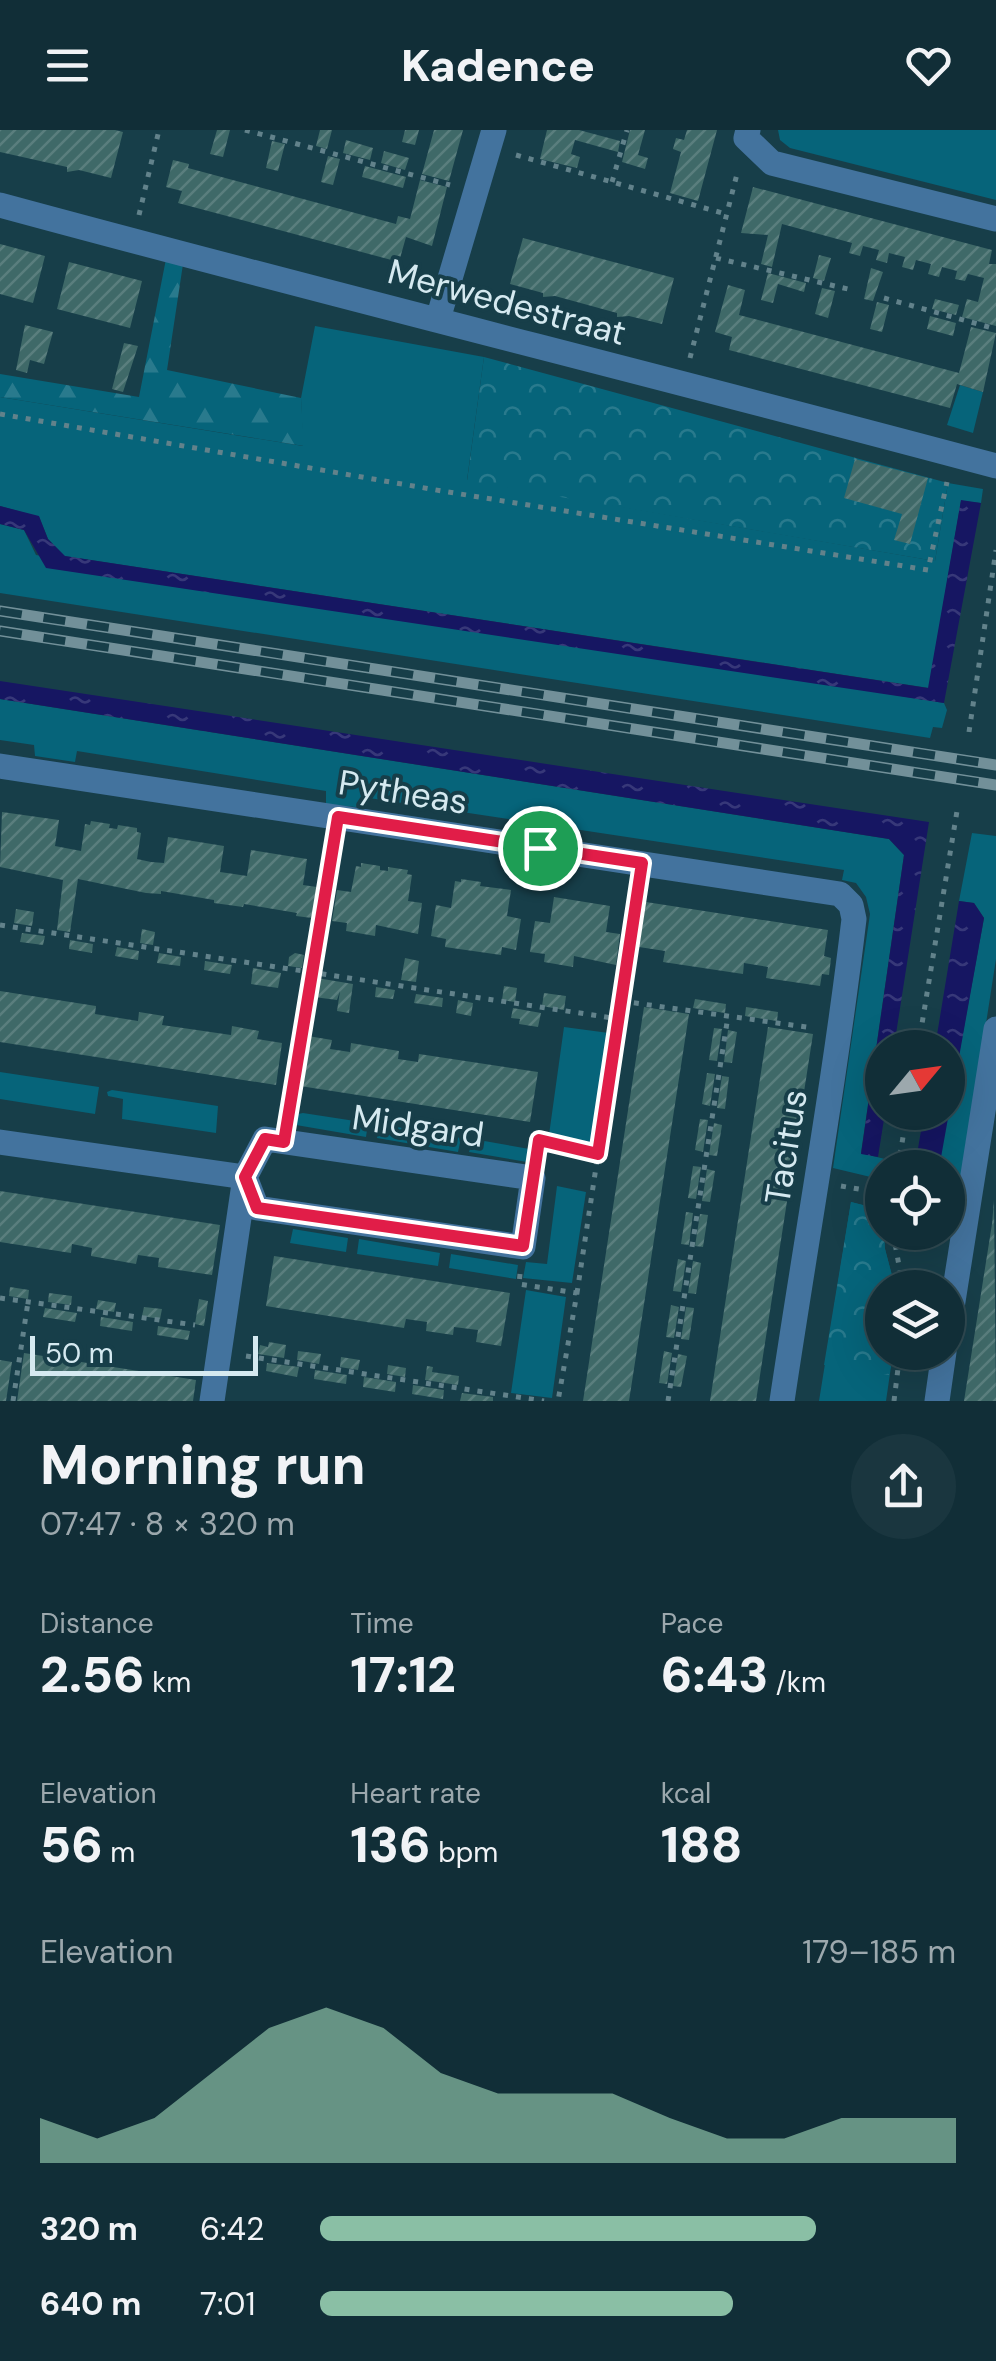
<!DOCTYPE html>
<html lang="en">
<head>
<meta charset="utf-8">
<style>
	:root { --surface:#112e37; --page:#1a363f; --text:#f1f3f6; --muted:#9ca8ad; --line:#304a52; --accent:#8abfa5 }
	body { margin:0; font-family:"DM Sans",sans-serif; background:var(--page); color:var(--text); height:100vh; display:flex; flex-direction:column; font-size:38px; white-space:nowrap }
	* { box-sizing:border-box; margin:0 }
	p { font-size:32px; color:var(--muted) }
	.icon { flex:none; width:55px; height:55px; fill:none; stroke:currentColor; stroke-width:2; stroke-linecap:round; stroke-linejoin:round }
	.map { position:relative; height:1271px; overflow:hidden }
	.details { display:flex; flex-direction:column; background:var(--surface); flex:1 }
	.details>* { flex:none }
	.needle { width:65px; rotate:61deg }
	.controls { position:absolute; left:865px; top:900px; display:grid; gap:20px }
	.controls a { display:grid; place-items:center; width:100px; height:100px; border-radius:50%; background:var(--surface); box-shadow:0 10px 40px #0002,0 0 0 2px var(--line); font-size:50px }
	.scale { position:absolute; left:30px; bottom:25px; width:228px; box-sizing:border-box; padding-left:10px; border:5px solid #d5e9f0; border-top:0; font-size:28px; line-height:35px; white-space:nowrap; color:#d5e9f0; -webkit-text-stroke:8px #173e49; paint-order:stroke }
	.pin { position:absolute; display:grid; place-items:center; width:85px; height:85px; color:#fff; margin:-42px; border:5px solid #fff; border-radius:50%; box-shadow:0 2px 10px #0007 }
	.round { display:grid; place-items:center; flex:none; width:105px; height:105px; border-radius:52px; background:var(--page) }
	.headline { display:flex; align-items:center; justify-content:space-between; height:170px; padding:0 40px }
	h1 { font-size:55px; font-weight:800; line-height:75px }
	.metrics { display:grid; grid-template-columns:repeat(3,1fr); gap:15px; height:170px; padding:10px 40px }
	.metrics div { display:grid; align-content:center }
	.metrics b { font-size:50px; font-weight:800 }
	.metrics small { font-size:28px; font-weight:400 }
	.metrics p { font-size:28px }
	.chart { height:280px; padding:20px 40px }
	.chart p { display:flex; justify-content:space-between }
	.chart svg { width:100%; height:180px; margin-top:10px; fill:var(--accent); opacity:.7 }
	ul { padding:0 40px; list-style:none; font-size:32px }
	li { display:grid; grid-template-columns:160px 120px 1fr; align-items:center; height:75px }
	li i { height:25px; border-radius:12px; background:var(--accent) }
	header { display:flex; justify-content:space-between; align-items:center; height:130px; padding:0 40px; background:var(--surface); font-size:45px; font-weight:800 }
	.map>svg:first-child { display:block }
	.green { fill:#06647a }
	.forest { fill:url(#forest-firs) }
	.park { fill:url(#park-crowns) }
	.water { fill:url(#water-ripples) }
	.building { fill:url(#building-hatch) }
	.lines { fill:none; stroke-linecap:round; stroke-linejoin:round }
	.path { stroke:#62828b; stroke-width:5; stroke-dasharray:5 8; stroke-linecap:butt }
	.minor { stroke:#43739e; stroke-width:25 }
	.rail-casing { stroke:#729099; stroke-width:11 }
	.rail { stroke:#173e49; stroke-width:8; stroke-dasharray:22; stroke-linecap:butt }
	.route-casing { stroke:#fff; stroke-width:20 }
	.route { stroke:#e11d48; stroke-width:12 }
	.labels { text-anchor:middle; stroke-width:8; stroke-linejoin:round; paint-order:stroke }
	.street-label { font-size:35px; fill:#d5e9f0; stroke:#173e49 }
</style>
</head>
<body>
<header><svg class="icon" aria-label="menu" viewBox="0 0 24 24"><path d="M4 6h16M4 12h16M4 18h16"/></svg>Kadence<svg class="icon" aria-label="heart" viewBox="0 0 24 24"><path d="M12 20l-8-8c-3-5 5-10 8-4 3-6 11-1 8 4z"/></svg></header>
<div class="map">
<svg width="996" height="1271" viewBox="0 0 996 1271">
	<defs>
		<pattern id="forest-firs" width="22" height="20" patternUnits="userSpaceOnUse" patternTransform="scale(2.5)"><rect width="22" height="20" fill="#06647a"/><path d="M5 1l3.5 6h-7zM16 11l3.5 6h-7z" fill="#297a8d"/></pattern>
		<pattern id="park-crowns" width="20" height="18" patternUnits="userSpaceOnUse" patternTransform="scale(2.5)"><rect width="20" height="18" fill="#06647a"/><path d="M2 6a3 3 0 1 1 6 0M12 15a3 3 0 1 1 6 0" fill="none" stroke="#297a8d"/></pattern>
		<pattern id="water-ripples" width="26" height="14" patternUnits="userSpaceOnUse" patternTransform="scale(2.5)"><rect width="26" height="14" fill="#161662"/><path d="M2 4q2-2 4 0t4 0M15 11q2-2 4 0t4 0" fill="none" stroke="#373879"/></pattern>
		<pattern id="building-hatch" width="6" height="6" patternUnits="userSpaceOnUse" patternTransform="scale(2.5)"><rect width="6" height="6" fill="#3f6968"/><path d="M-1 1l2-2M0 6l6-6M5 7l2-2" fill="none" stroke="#5a7e7e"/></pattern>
	</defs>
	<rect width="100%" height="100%" fill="#173e49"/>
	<!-- green -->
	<path class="green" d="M 778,0 L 996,0 L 996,70 L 790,18 L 780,10 Z
		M 315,196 L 484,227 L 467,350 L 935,431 L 948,353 L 983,359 L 981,373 L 961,371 L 929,558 L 64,426 L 48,409 L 39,387 L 0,376 L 0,267 L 303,316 L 301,268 Z
		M 960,255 L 983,262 L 973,303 L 947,295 Z
		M 0,394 L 24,400 L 36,425 L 944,573 L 947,580 L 942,598 L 933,597 L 930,608 L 0,463 Z
		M 0,569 L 889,709 L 904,725 L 861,1023 L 885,1029 L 885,1037 L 879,1049 L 833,1038 L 870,784 L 866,767 L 856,753 L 842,750 L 844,740 L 369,668 L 365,678 L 326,674 L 326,661 L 77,621 L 75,632 L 35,626 L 34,615 L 0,610 Z
		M 972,703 L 996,706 L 996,829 L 961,1055 L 948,1053 L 948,1038 L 911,1038 L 916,1030 L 939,1033 L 984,788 L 974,773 L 959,771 Z
		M 564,897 L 609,903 L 590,1017 L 548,1012 Z
		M 0,942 L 99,957 L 95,984 L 0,969 Z
		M 112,960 L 218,976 L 216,1003 L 122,989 L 123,969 L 108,966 L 107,962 Z
		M 303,983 L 368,993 L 366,1007 L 296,995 L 298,984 Z
		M 379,994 L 461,1008 L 458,1022 L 377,1008 Z
		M 473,1009 L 535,1020 L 533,1033 L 469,1022 Z
		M 557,1056 L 586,1062 L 572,1153 L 523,1148 L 526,1132 L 547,1134 Z
		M 851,1072 L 882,1080 L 885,1119 L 895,1157 L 882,1158 L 882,1222 L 893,1223 L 886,1271 L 819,1271 Z
		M 293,1099 L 348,1108 L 346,1122 L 290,1113 Z
		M 359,1109 L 440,1123 L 438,1136 L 357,1124 Z
		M 451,1124 L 518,1135 L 516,1149 L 449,1138 Z
		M 526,1160 L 566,1167 L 552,1268 L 511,1263 Z"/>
	<!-- forest -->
	<path class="forest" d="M 166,129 L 183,134 L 167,240 L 301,268 L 304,316 L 0,267 L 0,244 L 139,267 Z"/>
	<!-- park -->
	<path class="park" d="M 484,227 L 948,353 L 935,431 L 467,351 Z
		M 851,1072 L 882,1080 L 885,1119 L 895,1157 L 882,1158 L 882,1222 L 893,1223 L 889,1245 L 824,1235 Z"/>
	<!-- water -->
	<path class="water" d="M 961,370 L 981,373 L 944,573 L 46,438 L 24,400 L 0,394 L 0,376 L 39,386 L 48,409 L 65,426 L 928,558 Z
		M 0,551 L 929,692 L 894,917 L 882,918 L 885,983 L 878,1027 L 861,1024 L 904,725 L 889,709 L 0,569 Z
		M 959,771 L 974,773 L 984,788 L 940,1033 L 916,1030 L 924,983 L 948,982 L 948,918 L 935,917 Z"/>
	<!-- building -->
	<path class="building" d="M 0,0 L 115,0 L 123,2 L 111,48 L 79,40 L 67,42 L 67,37 L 0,22 Z
		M 217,0 L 230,0 L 223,27 L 210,24 Z
		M 320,0 L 332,0 L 327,19 L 316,16 Z
		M 405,0 L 419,0 L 415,15 L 402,12 Z
		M 434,0 L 463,0 L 449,51 L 422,44 Z
		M 547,0 L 579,0 L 620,11 L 618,22 L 575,10 L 571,24 L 580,27 L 577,38 L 540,29 Z
		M 630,0 L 645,0 L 638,25 L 648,28 L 645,39 L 622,32 Z
		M 687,0 L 717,0 L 698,71 L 670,63 L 681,22 L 673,19 L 676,8 L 684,10 Z
		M 346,10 L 373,18 L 370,30 L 343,23 Z
		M 272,11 L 285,14 L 278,41 L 266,38 Z
		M 384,21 L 409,28 L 405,40 L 381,33 Z
		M 328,26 L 340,29 L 333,55 L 321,52 Z
		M 173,30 L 189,34 L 188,38 L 396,94 L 398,86 L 410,89 L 420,50 L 447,57 L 432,116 L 406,107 L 399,132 L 178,73 L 182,61 L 166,57 Z
		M 365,36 L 406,47 L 403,58 L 362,47 Z
		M 753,57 L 992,120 L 989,134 L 996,134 L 996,196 L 962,187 L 967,169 L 978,172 L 984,148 L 968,144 L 965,151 L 955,149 L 957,141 L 942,137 L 939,147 L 928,144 L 931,134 L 916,130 L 913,140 L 902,137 L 905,127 L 889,123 L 887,133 L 876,130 L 879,120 L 863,116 L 860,126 L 849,123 L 852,113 L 782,94 L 772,137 L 761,134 L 768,105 L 741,103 Z
		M 523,108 L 674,148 L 662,194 L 629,186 L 617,187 L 617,183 L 555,166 L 543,167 L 543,163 L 510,154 Z
		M 0,114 L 45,126 L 33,173 L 0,164 Z
		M 819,125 L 831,128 L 824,151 L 813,148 Z
		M 69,132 L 142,151 L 130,198 L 57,179 Z
		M 871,138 L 883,142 L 873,171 L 864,169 Z
		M 768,143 L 806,153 L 804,162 L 778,154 L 773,173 L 761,170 Z
		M 728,155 L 745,160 L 739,185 L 959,243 L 971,197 L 996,203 L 983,262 L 957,254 L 950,278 L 729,220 L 732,207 L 715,202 Z
		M 822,158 L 835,161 L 828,188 L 815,184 Z
		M 935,169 L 959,175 L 956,185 L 932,179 Z
		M 877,172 L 889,175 L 882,202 L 870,199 Z
		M 930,186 L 956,193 L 953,206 L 927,199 Z
		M 25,195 L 53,202 L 44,234 L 30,230 L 27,243 L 16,240 Z
		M 124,213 L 138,216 L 123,262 L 112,259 Z
		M 855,329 L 928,348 L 910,414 L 894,410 L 902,384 L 844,368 Z
		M 2,682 L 59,690 L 55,716 L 81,721 L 85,694 L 90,695 L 91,691 L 110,694 L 109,698 L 117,699 L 118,695 L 137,698 L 137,702 L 141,703 L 137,729 L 151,732 L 164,733 L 168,707 L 224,716 L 220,742 L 234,744 L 247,746 L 251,720 L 307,729 L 303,755 L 317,757 L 312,788 L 296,786 L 297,783 L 244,774 L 243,777 L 214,773 L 214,770 L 161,761 L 161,764 L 146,763 L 78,749 L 70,802 L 57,800 L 63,750 L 0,737 Z
		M 361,733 L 380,736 L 380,740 L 388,741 L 388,737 L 408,740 L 407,744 L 412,745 L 408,771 L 422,773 L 418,804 L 376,795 L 375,806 L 346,801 L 347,793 L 332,791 L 337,760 L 351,762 L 356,736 L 361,737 Z
		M 461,749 L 481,752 L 480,756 L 511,760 L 507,786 L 521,789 L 516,820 L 502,817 L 501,825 L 445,817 L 446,809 L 431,806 L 436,775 L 451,778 L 455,751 L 461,752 Z
		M 554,767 L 610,776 L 606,802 L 620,804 L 616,835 L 574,826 L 573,837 L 544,832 L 545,824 L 530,822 L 535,791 L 550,793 Z
		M 646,772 L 828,800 L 824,826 L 831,828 L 829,845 L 822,844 L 820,856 L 766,848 L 768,837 L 744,833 L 743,844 L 663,832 L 665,821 L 639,817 Z
		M 16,779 L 34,782 L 32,796 L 14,793 Z
		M 142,799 L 155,802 L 153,815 L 140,813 Z
		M 22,803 L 45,806 L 43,815 L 20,812 Z
		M 70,810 L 93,814 L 92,823 L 69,819 Z
		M 117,817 L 139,821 L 138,830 L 115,826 Z
		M 159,823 L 181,827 L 180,836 L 157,833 Z
		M 295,823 L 304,825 L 302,838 L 288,836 L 289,827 Z
		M 405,828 L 419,831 L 416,852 L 401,850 Z
		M 205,831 L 232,835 L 230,844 L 204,840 Z
		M 253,838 L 281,843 L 278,858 L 251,854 Z
		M 317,848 L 353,854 L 349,883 L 337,881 L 340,861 L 337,870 L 314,867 Z
		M 504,856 L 517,858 L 515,872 L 502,870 Z
		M 376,857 L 395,860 L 393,869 L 375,867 Z
		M 0,861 L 96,876 L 95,884 L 138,891 L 139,882 L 164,886 L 162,895 L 183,898 L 231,905 L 232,896 L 259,901 L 257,909 L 282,913 L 276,955 L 0,912 Z
		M 544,863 L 566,866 L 564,880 L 542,876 Z
		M 416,864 L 443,868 L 442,877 L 414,873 Z
		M 695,869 L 726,874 L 725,883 L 693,878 Z
		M 458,870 L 473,873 L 471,886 L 456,883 Z
		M 644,877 L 689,884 L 629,1271 L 583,1271 Z
		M 746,877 L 778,882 L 777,891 L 745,886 Z
		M 513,878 L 541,883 L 538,897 L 519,894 L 520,889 L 511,888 Z
		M 768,897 L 813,904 L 756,1271 L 710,1271 Z
		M 714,898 L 722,899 L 717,931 L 709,930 Z
		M 728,900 L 737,902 L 732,933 L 724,932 Z
		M 308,906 L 332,910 L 330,919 L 350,922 L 351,913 L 399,921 L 398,929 L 418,932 L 419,924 L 538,942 L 530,992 L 300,956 Z
		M 707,943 L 715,944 L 710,976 L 702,974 Z
		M 722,946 L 729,947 L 725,979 L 717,978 Z
		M 700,989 L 708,990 L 703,1022 L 695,1020 Z
		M 714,993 L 722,995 L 717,1026 L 709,1025 Z
		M 693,1036 L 701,1037 L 696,1069 L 688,1068 Z
		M 707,1039 L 715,1041 L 710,1072 L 702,1071 Z
		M 0,1061 L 220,1095 L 212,1145 L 158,1137 L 159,1128 L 138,1125 L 136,1134 L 91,1126 L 92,1118 L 72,1114 L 71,1123 L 0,1112 Z
		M 994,1070 L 996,1271 L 964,1271 L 992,1094 Z
		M 686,1082 L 693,1083 L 689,1115 L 681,1114 Z
		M 700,1084 L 708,1085 L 703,1117 L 695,1116 Z
		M 274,1126 L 510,1163 L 501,1216 L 476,1212 L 478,1200 L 454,1197 L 453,1205 L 426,1201 L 427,1192 L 406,1189 L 404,1198 L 266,1176 Z
		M 678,1129 L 686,1131 L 681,1162 L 673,1161 Z
		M 693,1131 L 701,1133 L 696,1164 L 688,1163 Z
		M 10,1157 L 29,1160 L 28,1169 L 9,1166 Z
		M 49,1163 L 72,1166 L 71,1175 L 48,1172 Z
		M 199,1169 L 208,1171 L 204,1196 L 195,1194 Z
		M 98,1170 L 116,1173 L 114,1182 L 96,1179 Z
		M 671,1175 L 679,1177 L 674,1208 L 666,1207 Z
		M 144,1177 L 162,1179 L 160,1189 L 142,1186 Z
		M 686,1177 L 694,1178 L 689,1210 L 681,1209 Z
		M 45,1178 L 77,1183 L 75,1192 L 43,1187 Z
		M 101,1187 L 133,1192 L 132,1201 L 100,1196 Z
		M 158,1196 L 190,1201 L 188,1210 L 157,1205 Z
		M 269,1212 L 286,1215 L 284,1228 L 258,1224 L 260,1215 L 268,1217 Z
		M 298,1221 L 321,1224 L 319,1234 L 297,1230 Z
		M 664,1221 L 672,1223 L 667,1254 L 659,1253 Z
		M 24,1223 L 196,1250 L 193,1271 L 17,1271 Z
		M 678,1224 L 687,1226 L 681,1257 L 673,1256 Z
		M 341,1227 L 360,1230 L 358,1240 L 340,1237 Z
		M 0,1230 L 12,1232 L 6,1271 L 0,1271 Z
		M 267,1233 L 299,1237 L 297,1247 L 266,1241 Z
		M 388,1235 L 406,1238 L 405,1247 L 387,1244 Z
		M 427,1236 L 433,1237 L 432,1242 L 459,1246 L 458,1255 L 425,1250 Z
		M 315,1240 L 347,1245 L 346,1254 L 314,1249 Z
		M 364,1247 L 396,1252 L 395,1262 L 363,1257 Z
		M 413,1255 L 444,1260 L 443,1269 L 412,1264 Z
		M 462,1263 L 493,1267 L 493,1271 L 460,1271 Z"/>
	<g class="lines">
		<!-- path -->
		<path class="path" d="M 245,0 L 450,55
			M 516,25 L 726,84
			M 612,52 L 627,0
			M 139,85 L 159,0
			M 716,128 L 852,160
			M 884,168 L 996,199
			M 690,228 L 738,40
			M 0,284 L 442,361 L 928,440 L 947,352
			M 969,602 L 996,420
			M 0,795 L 619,889
			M 621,871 L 813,898
			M 918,918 L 958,675
			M 289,985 L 333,715
			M 537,1021 L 539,1010 L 598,1024 L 638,760
			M 898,1038 L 907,982
			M 841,1056 L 882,1063
			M 893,1102 L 903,1158
			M 520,1144 L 519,1154 L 577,1163 L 558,1271
			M 577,1163 L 598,1024
			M 0,1168 L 195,1195
			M 246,1226 L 544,1271
			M 13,1271 L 28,1172
			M 668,1271 L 728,886
			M 894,1271 L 900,1222"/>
		<!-- minor -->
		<path class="minor" d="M 748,0 L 746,8 L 772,33 L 996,89
			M 0,75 C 331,165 664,247 996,336
			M 438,189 L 494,0
			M 0,636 L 840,764 L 851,775 L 854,789 C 835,950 806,1110 782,1271
			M 0,1012 L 245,1047
			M 948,1203 L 996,899
			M 212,1271 L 245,1047 L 265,1009 L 533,1048 L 523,1117 L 257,1078 L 245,1047
			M 937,1271 L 944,1222"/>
		<!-- rail casing -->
		<g class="rail-casing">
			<path id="rail" d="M 0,481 L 996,635
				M 0,501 L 996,655"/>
		</g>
		<!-- rail -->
		<use href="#rail" class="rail"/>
	</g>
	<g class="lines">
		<!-- route casing -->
		<g class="route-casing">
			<path id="route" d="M 338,687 L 642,733 L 598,1024 L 539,1010 L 523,1116 L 257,1078 L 245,1047 L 265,1009 L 284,1012 Z"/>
		</g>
		<!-- route -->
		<use href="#route" class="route"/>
	</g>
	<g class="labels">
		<!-- street labels -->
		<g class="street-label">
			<text transform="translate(507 172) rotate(15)" y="12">Merwedestraat</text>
			<text transform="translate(403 662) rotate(9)" y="12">Pytheas</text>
			<text transform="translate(418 996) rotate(8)" y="12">Midgard</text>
			<text transform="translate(786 1017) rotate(-81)" y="12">Tacitus</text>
		</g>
	</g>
</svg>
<div class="controls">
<a><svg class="needle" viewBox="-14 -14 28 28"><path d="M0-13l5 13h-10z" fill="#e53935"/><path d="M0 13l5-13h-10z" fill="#9ca8ad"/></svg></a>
<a><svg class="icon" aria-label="locate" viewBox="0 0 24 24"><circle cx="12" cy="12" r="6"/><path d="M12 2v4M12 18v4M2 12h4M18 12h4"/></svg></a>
<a><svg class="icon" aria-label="layers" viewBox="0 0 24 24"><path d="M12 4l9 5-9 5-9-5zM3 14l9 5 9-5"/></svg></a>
</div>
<div class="scale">50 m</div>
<div class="pin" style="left:540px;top:718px;background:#1e9e55"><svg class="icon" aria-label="arrive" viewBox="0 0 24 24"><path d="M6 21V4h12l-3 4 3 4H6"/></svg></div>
</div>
<section class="details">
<div class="headline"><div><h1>Morning run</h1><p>07:47 · 8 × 320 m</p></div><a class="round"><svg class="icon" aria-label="share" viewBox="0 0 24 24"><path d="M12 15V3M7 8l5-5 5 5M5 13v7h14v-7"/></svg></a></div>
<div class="metrics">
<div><p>Distance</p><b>2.56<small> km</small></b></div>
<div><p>Time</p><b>17:12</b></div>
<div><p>Pace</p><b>6:43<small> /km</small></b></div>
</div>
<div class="metrics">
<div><p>Elevation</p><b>56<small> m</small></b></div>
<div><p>Heart rate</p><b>136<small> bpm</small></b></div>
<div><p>kcal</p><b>188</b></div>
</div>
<div class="chart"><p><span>Elevation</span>179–185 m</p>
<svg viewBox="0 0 160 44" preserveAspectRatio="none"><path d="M0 44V33L10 38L20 33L30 22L40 11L50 6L60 11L70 22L80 27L90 27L100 27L110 33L120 38L130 38L140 33L150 33L160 33V44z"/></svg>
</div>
<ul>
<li><b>320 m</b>6:42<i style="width:78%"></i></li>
<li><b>640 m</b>7:01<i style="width:65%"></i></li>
</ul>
</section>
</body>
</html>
